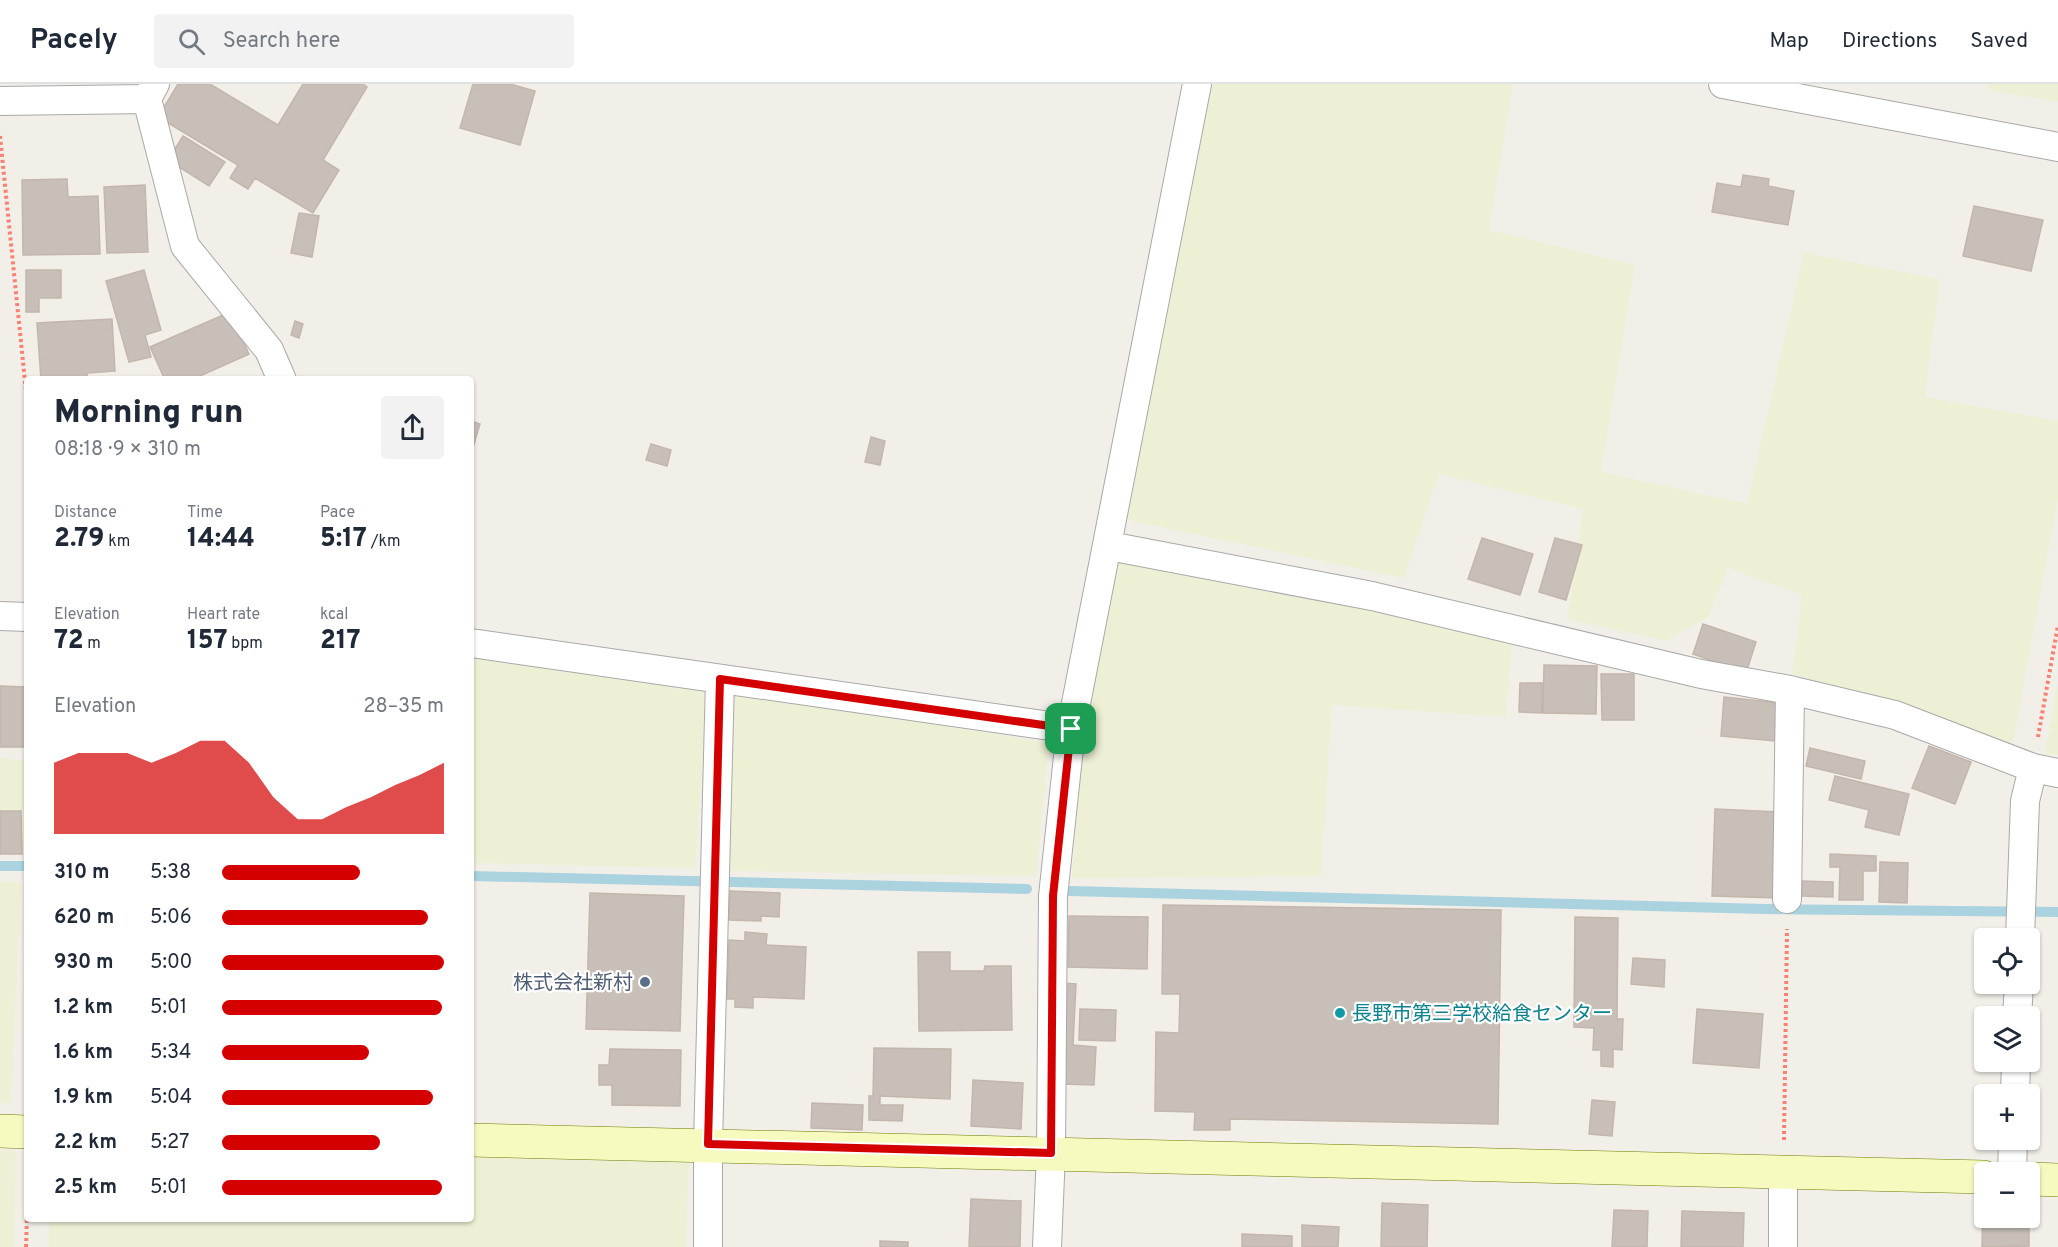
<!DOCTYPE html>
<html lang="en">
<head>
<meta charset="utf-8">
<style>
	:root { --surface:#fff; --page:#f2f2f3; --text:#1f2937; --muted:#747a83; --line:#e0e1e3; --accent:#d40000 }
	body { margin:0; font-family:Overpass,"Noto Sans JP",sans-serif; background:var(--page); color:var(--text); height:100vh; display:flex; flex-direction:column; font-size:22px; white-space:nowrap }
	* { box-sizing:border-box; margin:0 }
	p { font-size:20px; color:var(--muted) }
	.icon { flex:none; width:33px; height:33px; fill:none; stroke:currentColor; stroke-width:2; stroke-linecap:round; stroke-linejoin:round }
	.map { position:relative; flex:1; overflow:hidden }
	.side { position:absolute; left:24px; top:292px; width:450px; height:846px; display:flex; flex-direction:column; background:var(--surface); border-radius:6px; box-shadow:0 2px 4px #0004 }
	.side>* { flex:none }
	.controls { position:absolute; left:1974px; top:844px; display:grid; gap:12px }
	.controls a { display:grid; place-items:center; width:66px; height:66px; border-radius:6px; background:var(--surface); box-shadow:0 2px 4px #0004; font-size:30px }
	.pin { position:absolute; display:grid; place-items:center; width:51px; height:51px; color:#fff; margin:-26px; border-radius:12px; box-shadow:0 3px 9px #0006 }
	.round { display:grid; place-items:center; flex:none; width:63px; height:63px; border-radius:6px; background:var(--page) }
	.head { display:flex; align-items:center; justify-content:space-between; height:102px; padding:0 30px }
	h1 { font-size:33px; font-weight:800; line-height:45px }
	.figures { display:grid; grid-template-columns:repeat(3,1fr); gap:9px; height:102px; padding:6px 30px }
	.figures div { display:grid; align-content:center }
	.figures b { font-size:26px; font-weight:800 }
	.figures small { font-size:16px; font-weight:400 }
	.figures p { font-size:16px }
	.chart { height:168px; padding:12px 30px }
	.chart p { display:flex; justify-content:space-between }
	.chart svg { width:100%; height:108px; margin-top:6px; fill:var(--accent); opacity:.7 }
	ul { padding:0 30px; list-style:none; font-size:20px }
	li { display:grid; grid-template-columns:96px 72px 1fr; align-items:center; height:45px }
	li i { height:15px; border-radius:8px; background:var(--accent) }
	header { display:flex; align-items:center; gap:36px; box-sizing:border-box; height:84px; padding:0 30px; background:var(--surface); border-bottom:2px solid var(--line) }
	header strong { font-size:28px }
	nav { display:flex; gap:33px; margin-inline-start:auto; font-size:21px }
	.search { width:420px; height:54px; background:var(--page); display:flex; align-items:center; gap:15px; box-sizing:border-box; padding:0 21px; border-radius:6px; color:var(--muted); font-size:22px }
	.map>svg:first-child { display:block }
	.farmland { fill:#eef0d5 }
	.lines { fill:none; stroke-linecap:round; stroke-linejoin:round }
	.stream { stroke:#aad3df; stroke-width:10 }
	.building { fill:#c7bfb8; stroke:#c4b6ab; stroke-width:1.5 }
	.street-casing { stroke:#a9a9a9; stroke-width:30 }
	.secondary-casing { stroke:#707d05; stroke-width:34 }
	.path { stroke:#fa8072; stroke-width:4; stroke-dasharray:3 3; stroke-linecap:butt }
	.street { stroke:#fff; stroke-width:28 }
	.secondary { stroke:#f7fabf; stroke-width:33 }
	.route-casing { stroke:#fff; stroke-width:12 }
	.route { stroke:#d40000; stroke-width:8 }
	.service-dot { fill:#5c6f8a; stroke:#fff; stroke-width:2 }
	.culture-dot { fill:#0f9aa8; stroke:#fff; stroke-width:2 }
	.labels { text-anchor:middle; stroke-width:4.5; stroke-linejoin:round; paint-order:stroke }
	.service-label { font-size:20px; fill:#4e5e75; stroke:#fff; text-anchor:end }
	.culture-label { font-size:20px; fill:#0d838f; stroke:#fff; text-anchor:start }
</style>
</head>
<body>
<header>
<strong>Pacely</strong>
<div class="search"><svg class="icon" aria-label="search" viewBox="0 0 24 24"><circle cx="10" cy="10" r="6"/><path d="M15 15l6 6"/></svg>Search here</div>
<nav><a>Map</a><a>Directions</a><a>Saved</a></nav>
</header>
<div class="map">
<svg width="2058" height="1163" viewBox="0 0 2058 1163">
	<rect width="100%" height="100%" fill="#f2efe9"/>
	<!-- farmland -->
	<path class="farmland" d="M 1206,0 L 1513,0 L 1489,146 L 1635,181 L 1601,388 L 1747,420 L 1804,169 L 1940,195 L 1925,313 L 2058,337 L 2058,413 L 2013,659 L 1792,590 L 1802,511 L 1728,484 L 1708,533 L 1666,557 L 1568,535 L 1583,425 L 1439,390 L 1404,494 L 1127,436 Z
		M 1988,0 L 2058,0 L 2058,18 L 1988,6 Z
		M 1117,475 L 1345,518 L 1512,559 L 1506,633 L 1332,621 L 1321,792 L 1072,794 L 1084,647 Z
		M 471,573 L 708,603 L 695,784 L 471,779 Z
		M 2058,596 L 2058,671 L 2045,669 Z
		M 732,607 L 1049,659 L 1036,792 L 728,787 Z
		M 0,674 L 27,677 L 26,764 L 0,764 Z
		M 0,798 L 21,799 L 11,1019 L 0,1019 Z
		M 0,1066 L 16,1067 L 14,1163 L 0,1163 Z
		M 471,1069 L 689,1078 L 686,1163 L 49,1163 L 49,1136 L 471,1136 Z"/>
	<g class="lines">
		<!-- stream -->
		<path class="stream" d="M 0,782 L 27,782
			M 471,792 L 1027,805
			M 1070,807 L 1765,825 L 2058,828"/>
	</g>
	<!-- building -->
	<path class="building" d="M 178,0 L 210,0 L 278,41 L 303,0 L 363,0 L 367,3 L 323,76 L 339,86 L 313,129 L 255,94 L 248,105 L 230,94 L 238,81 L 158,33 Z
		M 473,0 L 510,0 L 535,7 L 520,61 L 460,44 Z
		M 183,52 L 225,78 L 209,102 L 168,76 Z
		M 1743,91 L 1769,95 L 1768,102 L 1794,107 L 1788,141 L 1712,128 L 1717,99 L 1741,103 Z
		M 67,95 L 68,113 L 98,112 L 100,170 L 23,171 L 22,96 Z
		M 145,101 L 148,168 L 107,169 L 104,103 Z
		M 1974,122 L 2043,136 L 2031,187 L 1963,172 Z
		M 299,129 L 319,132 L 312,173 L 291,169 Z
		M 26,186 L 61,186 L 61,214 L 39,214 L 39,228 L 26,228 Z
		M 144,186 L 161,246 L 145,251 L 151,273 L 129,278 L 106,197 Z
		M 230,228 L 249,270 L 191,296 L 165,296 L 150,263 Z
		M 112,235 L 115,287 L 87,289 L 87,296 L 41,296 L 37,239 Z
		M 295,237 L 303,240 L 299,254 L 291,251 Z
		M 471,337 L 480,340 L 471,370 Z
		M 871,353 L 885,357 L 880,381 L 865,378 Z
		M 651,360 L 671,366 L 667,382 L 646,376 Z
		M 1482,454 L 1533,470 L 1520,511 L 1468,495 Z
		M 1555,454 L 1582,461 L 1566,516 L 1539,508 Z
		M 1703,540 L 1756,558 L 1746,589 L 1693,570 Z
		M 1544,581 L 1597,582 L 1596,630 L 1543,629 Z
		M 1601,590 L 1634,590 L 1634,636 L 1602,636 Z
		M 1520,599 L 1542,599 L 1542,629 L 1519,628 Z
		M 0,602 L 27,603 L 27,663 L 0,663 Z
		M 1724,613 L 1779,619 L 1775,657 L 1721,652 Z
		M 1929,662 L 1971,678 L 1955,720 L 1912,704 Z
		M 1810,664 L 1865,677 L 1861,695 L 1806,682 Z
		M 1835,692 L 1909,710 L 1899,751 L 1865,743 L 1869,726 L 1829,716 Z
		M 1715,725 L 1782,728 L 1779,814 L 1712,812 Z
		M 0,727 L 21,727 L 22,770 L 0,770 Z
		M 1830,770 L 1876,772 L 1876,787 L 1863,787 L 1863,816 L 1839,816 L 1840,783 L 1830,783 Z
		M 1880,778 L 1908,779 L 1907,819 L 1879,818 Z
		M 1802,797 L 1833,798 L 1833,813 L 1802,812 Z
		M 730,807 L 780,809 L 779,833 L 761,832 L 761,837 L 729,836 Z
		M 590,809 L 684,812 L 680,947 L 586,945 Z
		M 1163,821 L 1501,826 L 1498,1040 L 1230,1035 L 1230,1046 L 1194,1046 L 1195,1028 L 1155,1027 L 1156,948 L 1179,949 L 1180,910 L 1162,910 Z
		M 1069,832 L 1148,833 L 1147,885 L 1068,883 Z
		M 1575,833 L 1618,834 L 1617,935 L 1623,935 L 1622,966 L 1613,965 L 1613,983 L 1601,982 L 1601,966 L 1593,966 L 1594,944 L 1574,943 Z
		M 745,848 L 767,850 L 766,861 L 806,863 L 804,915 L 753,913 L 753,924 L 735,923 L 735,915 L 727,915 L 729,856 L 745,857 Z
		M 918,868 L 950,868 L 950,887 L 984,887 L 985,882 L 1011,882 L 1012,946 L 919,947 Z
		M 1633,874 L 1665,876 L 1664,903 L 1631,900 Z
		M 1062,899 L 1076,900 L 1073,961 L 1096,963 L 1094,1001 L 1062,1000 Z
		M 1080,925 L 1116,926 L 1115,957 L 1079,956 Z
		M 1697,925 L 1763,930 L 1759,984 L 1693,979 Z
		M 874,964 L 951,965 L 950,1015 L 880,1012 L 880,1021 L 903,1021 L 902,1037 L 869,1036 L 869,1012 L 873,1012 Z
		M 610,965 L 681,966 L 680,1022 L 612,1021 L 612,1001 L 599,1001 L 599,981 L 609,981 Z
		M 973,996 L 1023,999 L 1021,1045 L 971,1042 Z
		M 1592,1016 L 1615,1018 L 1612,1052 L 1589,1050 Z
		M 812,1019 L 863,1021 L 862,1046 L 811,1044 Z
		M 971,1115 L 1021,1117 L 1020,1163 L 969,1163 Z
		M 1382,1119 L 1428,1121 L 1427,1163 L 1381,1163 Z
		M 1983,1121 L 1984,1134 L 2029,1134 L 2029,1162 L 1982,1163 Z
		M 1614,1126 L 1648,1127 L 1647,1163 L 1612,1163 Z
		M 1682,1127 L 1744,1129 L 1743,1163 L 1681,1163 Z
		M 1302,1141 L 1339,1143 L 1338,1163 L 1302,1163 Z
		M 1242,1150 L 1292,1152 L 1292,1163 L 1242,1163 Z
		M 880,1157 L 908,1158 L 908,1163 L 880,1163 Z"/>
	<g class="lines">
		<!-- street casing -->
		<g class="street-casing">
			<path id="street" d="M 1723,0 L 2058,63
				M 147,15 L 185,162 L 269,266 L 282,296
				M 0,17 L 147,15 L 155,0
				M 1109,462 L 1372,512 L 1701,590 L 1790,606 L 1895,631 L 2033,684 L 2058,689
				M 0,532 L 27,533
				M 471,559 L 1071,645
				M 1787,815 L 1790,606
				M 2020,855 L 2025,717 L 2033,684
				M 2017,933 L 2019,900
				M 2015,1011 L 2016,978
				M 2012,1089 L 2013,1056
				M 708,1163 L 708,1060 L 720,595
				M 1047,1163 L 1051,1069 L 1053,812 L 1071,645 L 1197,0
				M 1783,1163 L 1783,1087"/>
		</g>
		<!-- secondary casing -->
		<g class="secondary-casing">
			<path id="secondary" d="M 0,1047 L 27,1048
				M 471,1056 L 1984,1093
				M 2030,1095 L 2058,1096"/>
		</g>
		<!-- path -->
		<path class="path" d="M 0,52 L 27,317
			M 2038,653 L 2058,541
			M 1784,1056 L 1787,845
			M 26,1163 L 27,1131"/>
		<!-- street -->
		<use href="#street" class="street"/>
		<!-- secondary -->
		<use href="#secondary" class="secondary"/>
	</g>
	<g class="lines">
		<!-- route casing -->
		<g class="route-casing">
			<path id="route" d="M 720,595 L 1071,645 L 1053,812 L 1051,1069 L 708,1060 Z"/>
		</g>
		<!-- route -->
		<use href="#route" class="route"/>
	</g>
	<!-- markers -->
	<circle class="service-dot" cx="645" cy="898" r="6"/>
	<circle class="culture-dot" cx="1340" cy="929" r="6"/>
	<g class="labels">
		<!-- service labels -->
		<g class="service-label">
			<text x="633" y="905">株式会社新村</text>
		</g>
		<!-- culture labels -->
		<g class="culture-label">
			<text x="1352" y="936">長野市第三学校給食センター</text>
		</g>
	</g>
</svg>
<div class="controls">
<a><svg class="icon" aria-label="locate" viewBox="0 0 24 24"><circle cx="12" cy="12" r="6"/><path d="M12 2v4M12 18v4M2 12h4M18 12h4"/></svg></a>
<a><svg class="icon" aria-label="layers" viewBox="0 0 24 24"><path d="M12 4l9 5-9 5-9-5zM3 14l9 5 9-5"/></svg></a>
<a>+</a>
<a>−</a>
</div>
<div class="pin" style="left:1071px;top:645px;background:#1e9e55"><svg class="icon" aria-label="arrive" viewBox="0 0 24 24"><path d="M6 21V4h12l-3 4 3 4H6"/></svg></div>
<section class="side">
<div class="head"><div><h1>Morning run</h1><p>08:18 · 9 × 310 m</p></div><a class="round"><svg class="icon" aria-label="share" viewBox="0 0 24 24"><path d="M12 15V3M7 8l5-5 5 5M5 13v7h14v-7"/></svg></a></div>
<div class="figures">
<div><p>Distance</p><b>2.79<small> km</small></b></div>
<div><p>Time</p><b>14:44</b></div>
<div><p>Pace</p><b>5:17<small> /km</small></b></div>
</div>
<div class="figures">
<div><p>Elevation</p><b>72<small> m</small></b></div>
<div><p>Heart rate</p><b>157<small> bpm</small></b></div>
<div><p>kcal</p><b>217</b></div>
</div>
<div class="chart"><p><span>Elevation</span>28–35 m</p>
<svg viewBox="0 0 160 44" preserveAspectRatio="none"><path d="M0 44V15L10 11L20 11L30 11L40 15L50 11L60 6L70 6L80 15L90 29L100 38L110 38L120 33L130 29L140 24L150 20L160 15V44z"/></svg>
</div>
<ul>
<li><b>310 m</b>5:38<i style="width:62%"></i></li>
<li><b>620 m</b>5:06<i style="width:93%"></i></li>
<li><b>930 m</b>5:00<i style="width:100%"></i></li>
<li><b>1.2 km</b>5:01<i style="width:99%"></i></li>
<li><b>1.6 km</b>5:34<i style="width:66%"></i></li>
<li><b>1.9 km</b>5:04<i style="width:95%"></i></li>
<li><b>2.2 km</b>5:27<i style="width:71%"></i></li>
<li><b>2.5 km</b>5:01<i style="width:99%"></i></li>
</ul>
</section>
</div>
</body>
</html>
